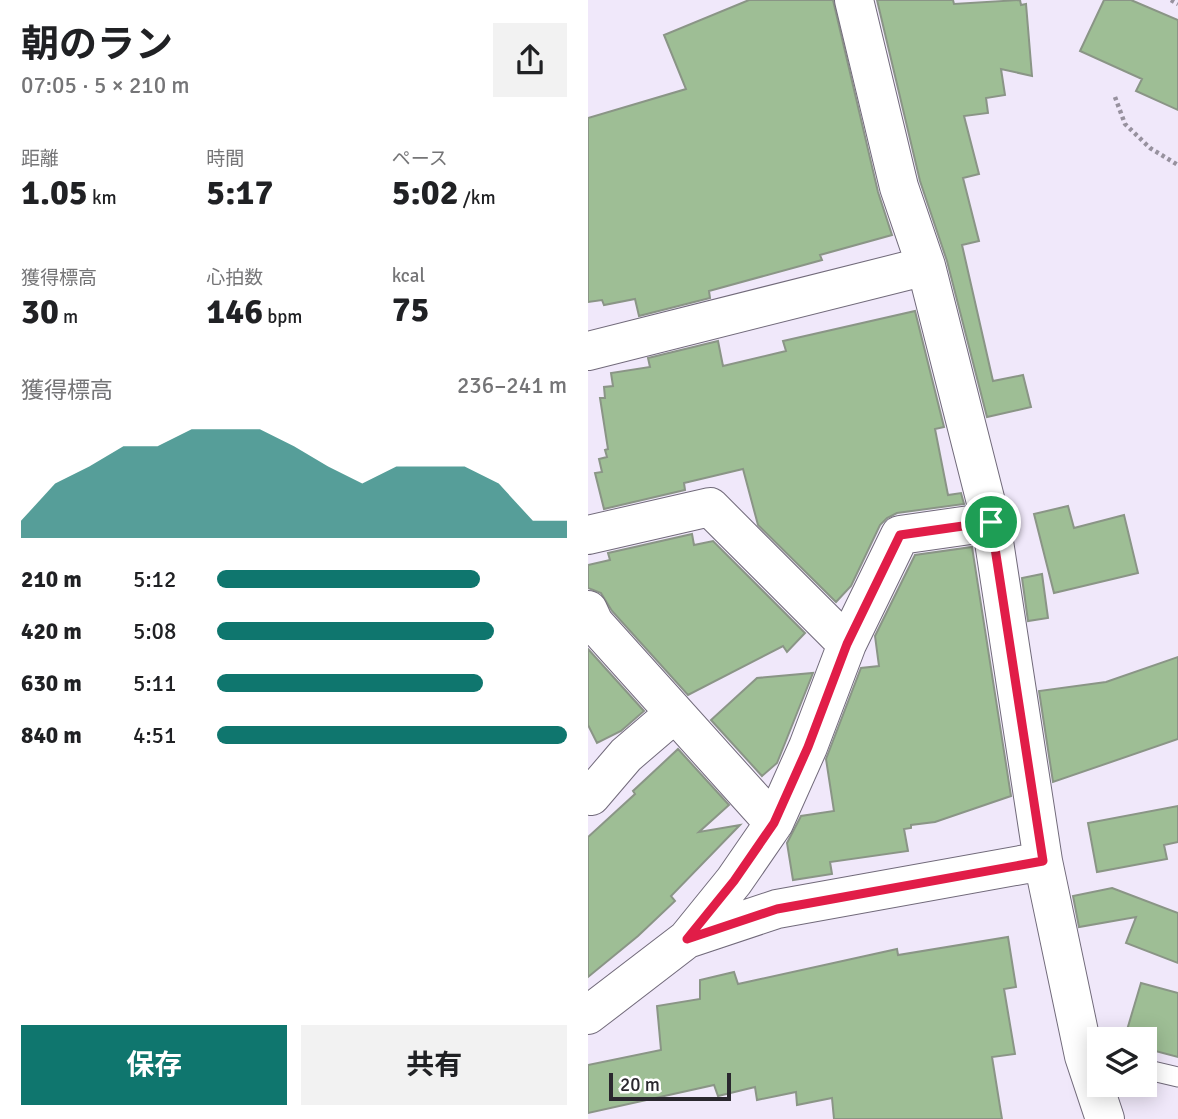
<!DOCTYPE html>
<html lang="ja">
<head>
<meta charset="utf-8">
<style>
	:root { --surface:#fff; --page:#f2f2f2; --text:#202124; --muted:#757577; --accent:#0f766e }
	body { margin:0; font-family:Signika,"Noto Sans JP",sans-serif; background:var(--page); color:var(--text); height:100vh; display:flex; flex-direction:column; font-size:26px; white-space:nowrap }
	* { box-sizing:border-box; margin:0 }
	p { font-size:23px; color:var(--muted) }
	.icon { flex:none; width:38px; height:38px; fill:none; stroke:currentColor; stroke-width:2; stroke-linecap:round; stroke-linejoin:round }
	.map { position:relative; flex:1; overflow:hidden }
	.sheet { display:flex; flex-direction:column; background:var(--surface); width:588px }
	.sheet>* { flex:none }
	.fabs { position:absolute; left:499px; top:1027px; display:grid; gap:14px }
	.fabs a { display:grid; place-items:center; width:70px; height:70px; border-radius:0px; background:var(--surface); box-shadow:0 4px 18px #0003; font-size:35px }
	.scale { position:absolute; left:21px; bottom:18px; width:122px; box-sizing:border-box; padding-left:7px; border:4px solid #2a272e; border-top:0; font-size:19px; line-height:24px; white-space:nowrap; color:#2a272e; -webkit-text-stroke:5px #fff; paint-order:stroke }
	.pin { position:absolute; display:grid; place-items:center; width:60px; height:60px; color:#fff; margin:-30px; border:4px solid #fff; border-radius:50%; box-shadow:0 2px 7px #0007 }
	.round { display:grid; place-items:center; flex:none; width:74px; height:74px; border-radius:0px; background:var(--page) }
	.headline { display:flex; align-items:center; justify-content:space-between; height:119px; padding:0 21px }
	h1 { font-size:38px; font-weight:700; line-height:52px }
	.figures { display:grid; grid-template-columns:repeat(3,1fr); gap:10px; height:119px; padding:7px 21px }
	.figures div { display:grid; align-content:center }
	.figures b { font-size:35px; font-weight:700 }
	.figures small { font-size:19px; font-weight:400 }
	.figures p { font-size:19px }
	.chart { height:196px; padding:14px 21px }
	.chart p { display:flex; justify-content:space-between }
	.chart svg { width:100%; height:126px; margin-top:7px; fill:var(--accent); opacity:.7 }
	.cta { display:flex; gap:14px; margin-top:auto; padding:14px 21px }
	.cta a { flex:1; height:80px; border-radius:0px; background:var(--accent); color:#fff; font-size:28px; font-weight:700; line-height:80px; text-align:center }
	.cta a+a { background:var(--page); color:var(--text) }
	ul { padding:0 21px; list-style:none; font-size:23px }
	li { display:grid; grid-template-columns:112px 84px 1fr; align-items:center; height:52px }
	li i { height:18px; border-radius:9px; background:var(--accent) }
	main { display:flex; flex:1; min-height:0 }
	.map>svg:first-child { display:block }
	.building { fill:#9ebe95; stroke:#8a9586; stroke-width:2 }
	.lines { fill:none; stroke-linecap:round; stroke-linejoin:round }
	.service-casing { stroke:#716a7a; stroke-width:21 }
	.minor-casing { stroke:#716a7a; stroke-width:40 }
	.path { stroke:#97919e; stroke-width:4.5; stroke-dasharray:3.5 3.5; stroke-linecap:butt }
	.service { stroke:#fff; stroke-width:19 }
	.minor { stroke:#fff; stroke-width:38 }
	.route-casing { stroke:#fff; stroke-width:14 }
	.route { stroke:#e11d48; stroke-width:9 }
</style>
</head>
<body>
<main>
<section class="sheet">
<div class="headline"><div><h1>朝のラン</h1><p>07:05 · 5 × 210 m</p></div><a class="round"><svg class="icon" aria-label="share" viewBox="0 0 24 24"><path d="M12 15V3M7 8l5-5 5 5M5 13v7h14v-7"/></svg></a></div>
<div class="figures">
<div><p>距離</p><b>1.05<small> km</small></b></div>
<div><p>時間</p><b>5:17</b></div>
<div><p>ペース</p><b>5:02<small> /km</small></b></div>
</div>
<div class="figures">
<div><p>獲得標高</p><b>30<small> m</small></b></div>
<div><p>心拍数</p><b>146<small> bpm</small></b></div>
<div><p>kcal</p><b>75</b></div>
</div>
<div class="chart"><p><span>獲得標高</span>236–241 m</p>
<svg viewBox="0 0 160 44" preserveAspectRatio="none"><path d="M0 44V38L10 25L20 19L30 12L40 12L50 6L60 6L70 6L80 12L90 19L100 25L110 19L120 19L130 19L140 25L150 38L160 38V44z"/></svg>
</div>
<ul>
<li><b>210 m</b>5:12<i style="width:75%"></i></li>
<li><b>420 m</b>5:08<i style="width:79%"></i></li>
<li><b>630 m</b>5:11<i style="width:76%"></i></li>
<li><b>840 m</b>4:51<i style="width:100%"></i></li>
</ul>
<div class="cta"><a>保存</a><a>共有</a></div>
</section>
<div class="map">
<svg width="590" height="1119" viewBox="0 0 590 1119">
	<rect width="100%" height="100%" fill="#f0e8fa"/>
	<!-- building -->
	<path class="building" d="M 161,0 L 245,0 L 290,192 L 304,235 L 232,255 L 234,260 L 121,291 L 122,298 L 51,316 L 47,299 L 16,305 L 14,300 L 0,302 L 0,118 L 98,89 L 76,35 Z
		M 289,0 L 365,0 L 366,4 L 432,0 L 433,5 L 438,4 L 444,76 L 413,69 L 417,95 L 398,98 L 400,113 L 376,116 L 391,174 L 375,178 L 391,241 L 374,245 L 405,381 L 435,375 L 443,407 L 399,417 L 359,261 L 332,181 Z
		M 516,0 L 543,0 L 590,20 L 590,110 L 548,91 L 554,79 L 492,51 Z
		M 327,311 L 356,427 L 347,429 L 360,495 L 373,493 L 376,504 L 309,513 L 299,518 L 292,525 L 263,586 L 248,602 L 170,525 L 155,469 L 96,483 L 97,490 L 16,509 L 7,473 L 14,472 L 11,459 L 19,457 L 17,450 L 20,449 L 12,398 L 17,398 L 16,387 L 25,386 L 23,373 L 62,367 L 60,358 L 130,341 L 135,366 L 198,351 L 195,341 Z
		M 480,506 L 486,528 L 536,515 L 550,573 L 466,593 L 446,514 Z
		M 104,534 L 106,545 L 125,541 L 217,633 L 199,652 L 195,646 L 100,695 L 24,611 L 13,593 L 0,588 L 0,565 L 22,560 L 20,553 Z
		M 384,547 L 423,796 L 347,822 L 323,825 L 323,828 L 316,829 L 320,851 L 242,862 L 244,874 L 205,880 L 199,843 L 213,816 L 246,811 L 238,759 L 273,668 L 291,666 L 287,636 L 327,555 Z
		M 454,574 L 460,618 L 440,621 L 434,578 Z
		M 0,649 L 56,711 L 33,731 L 9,743 L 0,725 Z
		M 590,657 L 590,739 L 465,782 L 451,691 L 518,682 Z
		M 225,673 L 189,763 L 174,776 L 123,720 L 169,678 Z
		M 90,749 L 141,805 L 111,832 L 152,825 L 83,896 L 87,901 L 50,936 L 0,977 L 0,837 L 47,794 L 45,791 Z
		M 590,806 L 590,842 L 576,845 L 579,859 L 509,872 L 500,823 Z
		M 524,888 L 590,913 L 590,963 L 538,943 L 548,917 L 491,927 L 485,896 Z
		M 420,937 L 428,987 L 416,989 L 427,1054 L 404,1057 L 414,1119 L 246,1119 L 244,1098 L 209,1105 L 208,1092 L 169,1100 L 167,1087 L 130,1096 L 126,1085 L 0,1113 L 0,1065 L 73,1050 L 69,1006 L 112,999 L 112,980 L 146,972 L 150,984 L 309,949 L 310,955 Z
		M 553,983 L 590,993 L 590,1057 L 556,1048 L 556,1040 L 536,1040 Z"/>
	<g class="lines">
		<!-- service casing -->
		<g class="service-casing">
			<path id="service" d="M 556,1069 L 590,1077"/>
		</g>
		<!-- minor casing -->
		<g class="minor-casing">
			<path id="minor" d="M 266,0 L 311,187 L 338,266 L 403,522 L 455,861 L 496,1056 L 517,1119
				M 0,351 L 338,266
				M 0,535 L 122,507 L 259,644
				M 0,610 L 6,623 L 186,823
				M 3,796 L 38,755 L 87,713
				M 99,939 L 146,881 L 186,823 L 220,747 L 259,644 L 312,535 L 403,522
				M 0,1015 L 99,939 L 189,909 L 455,861"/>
		</g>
		<!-- path -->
		<path class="path" d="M 583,0 L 590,4
			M 527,97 L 537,124 L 562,148 L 590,165"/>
		<!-- service -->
		<use href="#service" class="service"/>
		<!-- minor -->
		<use href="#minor" class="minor"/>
	</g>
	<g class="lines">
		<!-- route casing -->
		<g class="route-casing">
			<path id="route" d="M 403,522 L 455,861 L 189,909 L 99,939 L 146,881 L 186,823 L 220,747 L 259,644 L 312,535 Z"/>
		</g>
		<!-- route -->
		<use href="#route" class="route"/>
	</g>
</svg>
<div class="fabs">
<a><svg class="icon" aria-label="layers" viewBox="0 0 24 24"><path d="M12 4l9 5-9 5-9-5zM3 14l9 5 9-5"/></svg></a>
</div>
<div class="scale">20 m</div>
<div class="pin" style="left:403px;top:522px;background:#1e9e55"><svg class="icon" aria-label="arrive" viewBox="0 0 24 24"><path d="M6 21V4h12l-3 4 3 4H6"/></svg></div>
</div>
</main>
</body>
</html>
